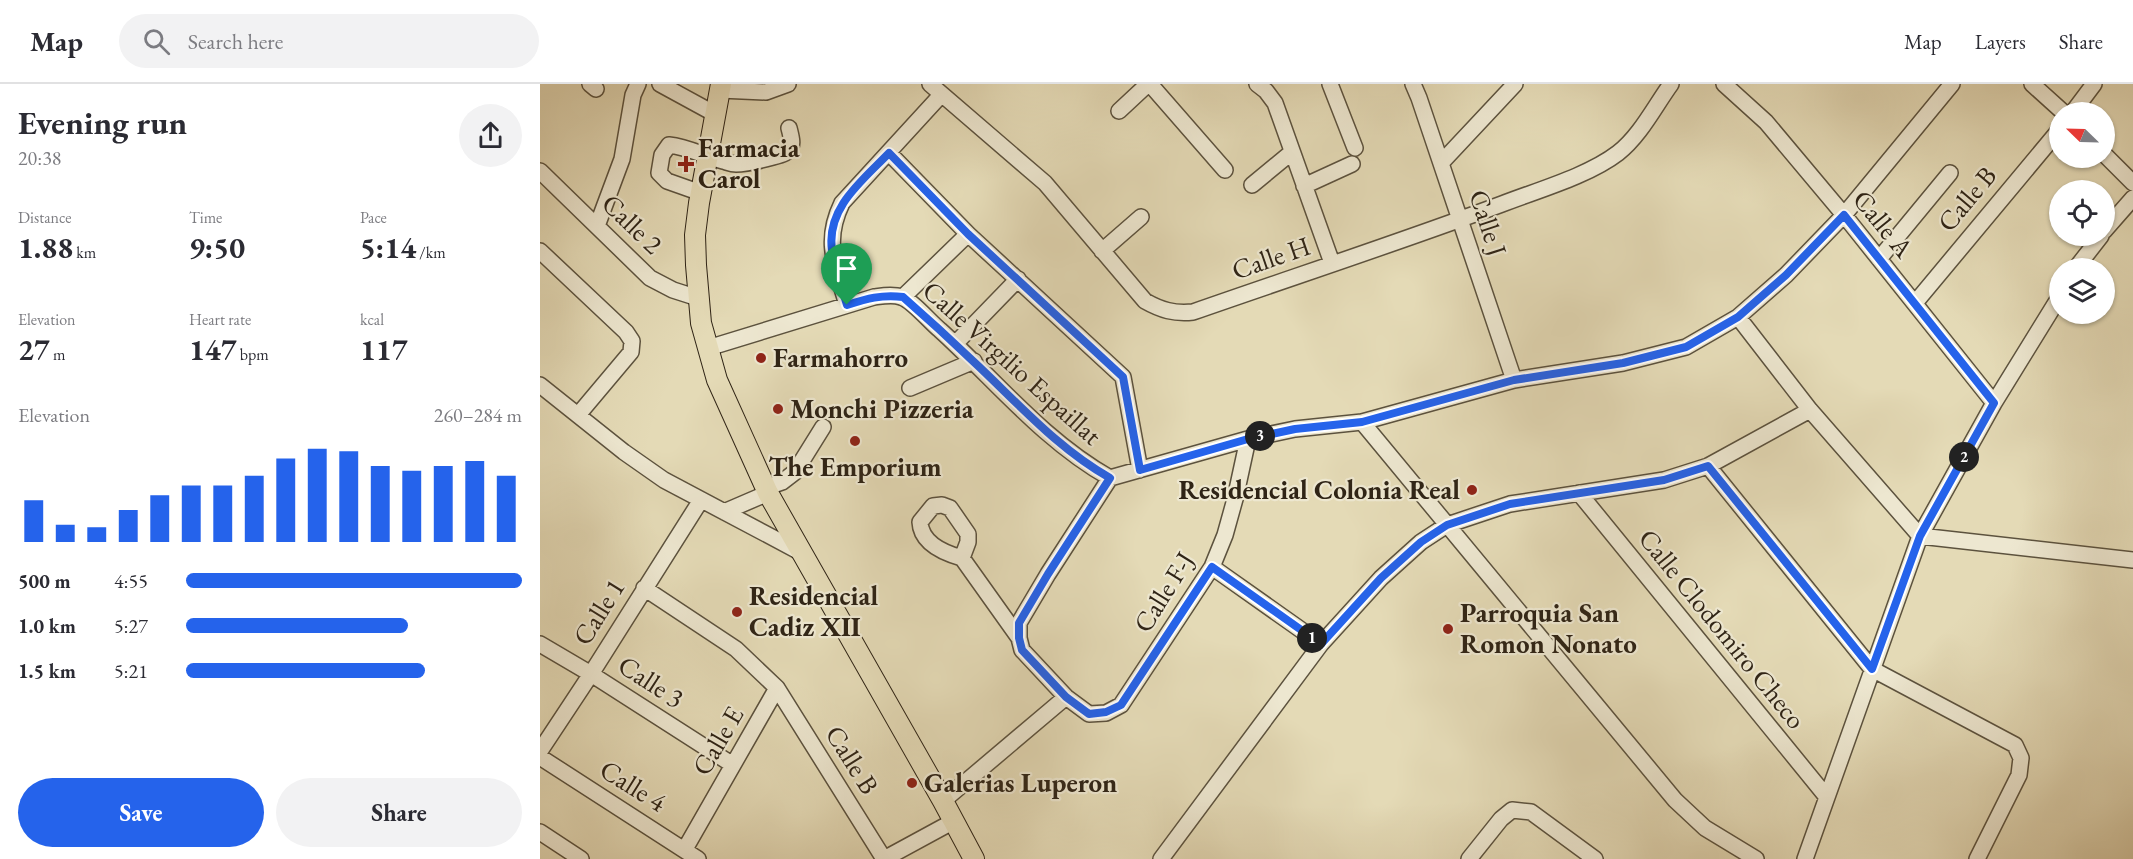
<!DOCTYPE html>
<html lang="en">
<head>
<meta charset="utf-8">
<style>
	:root { --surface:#fff; --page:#f2f2f3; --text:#2b2b33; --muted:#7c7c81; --line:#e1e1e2; --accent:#2563eb }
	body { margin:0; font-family:"EB Garamond",serif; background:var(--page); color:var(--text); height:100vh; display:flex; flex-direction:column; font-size:22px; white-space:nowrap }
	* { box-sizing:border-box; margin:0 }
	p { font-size:20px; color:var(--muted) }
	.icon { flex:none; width:33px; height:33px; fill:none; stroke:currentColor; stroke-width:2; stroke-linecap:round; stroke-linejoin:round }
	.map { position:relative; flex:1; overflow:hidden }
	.details { display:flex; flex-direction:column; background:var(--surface); width:540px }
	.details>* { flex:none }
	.needle { width:39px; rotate:293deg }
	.controls { position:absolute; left:1509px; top:18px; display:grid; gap:12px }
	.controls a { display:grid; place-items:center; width:66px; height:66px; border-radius:50%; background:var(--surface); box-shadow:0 2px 4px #0004; font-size:30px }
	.pin { position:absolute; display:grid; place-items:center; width:51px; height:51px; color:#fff; margin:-62px -26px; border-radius:50% 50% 50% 0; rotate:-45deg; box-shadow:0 0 6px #0007 }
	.pin .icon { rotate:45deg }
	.km { position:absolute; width:30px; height:30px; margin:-15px; border-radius:50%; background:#222; color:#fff; font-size:16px; line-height:30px; text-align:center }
	.round { display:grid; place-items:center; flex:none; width:63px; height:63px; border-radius:32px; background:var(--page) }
	.headline { display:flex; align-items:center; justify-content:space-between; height:102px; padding:0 18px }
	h1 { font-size:33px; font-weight:700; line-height:45px }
	.stats { display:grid; grid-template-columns:repeat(3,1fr); gap:9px; height:102px; padding:6px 18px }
	.stats div { display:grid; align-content:center }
	.stats b { font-size:30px; font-weight:700 }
	.stats small { font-size:16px; font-weight:400 }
	.stats p { font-size:16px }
	.chart { height:168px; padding:12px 18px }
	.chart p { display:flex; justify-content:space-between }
	.chart svg { width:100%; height:108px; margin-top:6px; stroke:var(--accent); stroke-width:6 }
	.button { display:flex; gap:12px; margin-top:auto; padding:12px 18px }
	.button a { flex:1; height:69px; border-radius:36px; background:var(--accent); color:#fff; font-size:24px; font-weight:700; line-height:69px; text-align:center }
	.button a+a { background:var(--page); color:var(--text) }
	ul { padding:0 18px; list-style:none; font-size:20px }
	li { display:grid; grid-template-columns:96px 72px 1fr; align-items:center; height:45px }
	li i { height:15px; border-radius:8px; background:var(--accent) }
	header { display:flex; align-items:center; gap:36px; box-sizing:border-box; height:84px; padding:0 30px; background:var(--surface); border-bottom:2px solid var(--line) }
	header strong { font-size:28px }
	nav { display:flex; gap:33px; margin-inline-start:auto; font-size:21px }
	.search { width:420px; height:54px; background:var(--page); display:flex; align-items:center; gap:15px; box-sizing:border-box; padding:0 21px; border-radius:33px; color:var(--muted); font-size:22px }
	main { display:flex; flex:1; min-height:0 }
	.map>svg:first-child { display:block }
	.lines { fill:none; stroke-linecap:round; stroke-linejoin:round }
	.minor-casing { stroke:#5c523e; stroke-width:18 }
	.major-casing { stroke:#2f2416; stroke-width:22 }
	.minor { stroke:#ede7d0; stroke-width:15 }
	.major { stroke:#e4dab6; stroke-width:20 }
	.route-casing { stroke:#fff; stroke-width:12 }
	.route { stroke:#2563eb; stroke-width:8 }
	.poi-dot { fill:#8f2418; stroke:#ede7d0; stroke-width:2 }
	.labels { text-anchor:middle; stroke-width:4.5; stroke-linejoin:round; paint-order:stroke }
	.poi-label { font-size:27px; font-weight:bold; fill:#2f2416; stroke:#ede7d0; text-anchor:start }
	.street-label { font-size:27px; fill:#2f2416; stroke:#ede7d0 }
</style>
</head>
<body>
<header>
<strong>Map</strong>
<div class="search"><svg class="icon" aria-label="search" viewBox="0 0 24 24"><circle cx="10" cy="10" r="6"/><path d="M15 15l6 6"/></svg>Search here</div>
<nav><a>Map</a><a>Layers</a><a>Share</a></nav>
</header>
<main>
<section class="details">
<div class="headline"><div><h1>Evening run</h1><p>20:38</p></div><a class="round"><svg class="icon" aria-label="share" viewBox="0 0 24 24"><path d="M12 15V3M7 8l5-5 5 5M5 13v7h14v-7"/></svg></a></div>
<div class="stats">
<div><p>Distance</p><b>1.88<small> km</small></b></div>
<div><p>Time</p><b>9:50</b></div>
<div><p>Pace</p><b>5:14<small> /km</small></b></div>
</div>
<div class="stats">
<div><p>Elevation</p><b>27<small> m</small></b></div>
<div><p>Heart rate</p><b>147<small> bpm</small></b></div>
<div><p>kcal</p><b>117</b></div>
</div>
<div class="chart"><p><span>Elevation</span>260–284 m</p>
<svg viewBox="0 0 160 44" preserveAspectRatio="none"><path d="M5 44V27M15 44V37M25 44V38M35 44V31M45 44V25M55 44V21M65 44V21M75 44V17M85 44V10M95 44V6M105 44V7M115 44V13M125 44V15M135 44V13M145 44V11M155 44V17"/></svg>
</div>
<ul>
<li><b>500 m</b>4:55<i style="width:100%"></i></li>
<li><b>1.0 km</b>5:27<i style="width:66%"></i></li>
<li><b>1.5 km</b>5:21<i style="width:71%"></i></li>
</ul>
<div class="button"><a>Save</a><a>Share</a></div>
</section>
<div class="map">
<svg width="1593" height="775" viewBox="0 0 1593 775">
	<rect width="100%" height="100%" fill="#e4dab6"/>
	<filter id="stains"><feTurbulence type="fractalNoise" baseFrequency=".00333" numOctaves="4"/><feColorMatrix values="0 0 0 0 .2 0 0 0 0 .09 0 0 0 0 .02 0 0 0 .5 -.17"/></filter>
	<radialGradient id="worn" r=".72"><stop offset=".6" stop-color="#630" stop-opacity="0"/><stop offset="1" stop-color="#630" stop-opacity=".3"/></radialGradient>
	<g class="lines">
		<!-- minor casing -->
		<g class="minor-casing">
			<path id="minor" d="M 50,0 L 56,5
				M 120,0 L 175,30
				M 390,0 L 505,99 L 605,217 C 621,226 634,230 653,228 C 756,192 860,158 962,120 C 998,106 1048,92 1078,69 C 1100,52 1115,22 1131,0
				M 610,0 L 685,86
				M 717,0 L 726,7 L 735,19 L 792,179
				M 790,0 L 815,64
				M 873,0 L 879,14 L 974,296
				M 1184,0 L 1226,38 L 1304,131 L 1454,319
				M 1492,0 L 1523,28
				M 180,6 L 226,8 L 248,0
				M 579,27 L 608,0
				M 1533,28 L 1554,0
				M 349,69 L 428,150 L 583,293 L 600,386
				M 1564,70 L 1593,99
				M 901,79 L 975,0
				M 0,87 L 110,194 L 133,206 L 158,214
				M 712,101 L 752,68
				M 764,102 L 812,80
				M 161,109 L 127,97 L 119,89 L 122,71 L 129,61 C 148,63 164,72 183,77 C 187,78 191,80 196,80 C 209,80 221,76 233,73 C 254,68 254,63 249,44
				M 57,142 L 82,75 L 93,11 L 98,0
				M 1564,147 L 1593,114
				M 0,167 L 86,248 L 92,257 L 91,268 L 38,331
				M 562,167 L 601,133
				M 1339,175 L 1410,89
				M 1536,184 L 1561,152
				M 363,213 L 428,150
				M 1375,219 L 1520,45
				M 307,221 C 296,182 283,158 302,119 L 401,11
				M 1198,233 L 1270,326 L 1380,452 L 1593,476
				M 415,260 L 478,195
				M 168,264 L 334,213 C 342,212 353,210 361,213 C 372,216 390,238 400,246 C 455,296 504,357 570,394 L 708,355 L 755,345 L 822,338 L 974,296 L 1083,279 L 1146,263 L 1198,233 L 1246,191 L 1304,131 L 1412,0
				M 0,301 L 84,368 L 124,396 L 260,468
				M 370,304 L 434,277
				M 822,338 L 1135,716 L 1165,744 L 1216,775
				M 1168,382 L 1332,585 L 1475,661 L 1481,674 L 1479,691 L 1437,775
				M 570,394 L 508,490 L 479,539 L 479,554 L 482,566 L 526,613 L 549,630 L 566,629 L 581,621 L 672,483 L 685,451 L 695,415 L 708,355
				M 225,404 L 242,398 L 255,388 L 283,343
				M 1039,409 L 1286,712
				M 184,428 L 228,409
				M 422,474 C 404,469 381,459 380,438 L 393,422 L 402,421 L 410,424 L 428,450 L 428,458 L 422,474 L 479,554
				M 672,483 L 781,560
				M 104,504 L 196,565 L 237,604 L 344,775
				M 0,560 L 51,590 L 193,681
				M 0,667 L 51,590 L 161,416
				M 0,673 L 158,775
				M 403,717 L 526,613
				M 0,748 L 41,775
				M 145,765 L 237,604
				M 344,775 L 414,737
				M 621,775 L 781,560 L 841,494 L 881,458 L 907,441 L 970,420 L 1124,396 L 1168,382 L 1270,326
				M 929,775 L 961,735 L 972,726 L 991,728 L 1055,775
				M 1265,775 L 1380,452 L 1454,319 L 1520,212"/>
		</g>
		<!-- major casing -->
		<g class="major-casing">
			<path id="major" d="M 181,0 L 159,119 L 155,151 L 156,181 L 161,239 L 177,296 L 228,409 L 403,717 L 434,775"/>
		</g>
		<!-- minor -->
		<use href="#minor" class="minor"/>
		<!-- major -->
		<use href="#major" class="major"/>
	</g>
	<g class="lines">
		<!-- route casing -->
		<g class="route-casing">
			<path id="route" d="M 349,69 L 428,150 L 583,293 L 600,386 L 708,355 L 755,345 L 822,338 L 974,296 L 1083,279 L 1146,263 L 1198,233 L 1246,191 L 1304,131 L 1454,319 L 1380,452 L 1332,585 L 1168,382 L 1124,396 L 970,420 L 907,441 L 881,458 L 841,494 L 781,560 L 672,483 L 581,621 L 566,628 L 549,630 L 526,613 L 482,566 L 479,554 L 479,539 L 508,490 L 570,394 C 517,364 478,319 434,278 C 411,256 387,234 363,213 C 342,210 326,215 307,221 C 302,203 294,184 292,166 C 286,124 322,97 349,69 Z"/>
		</g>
		<!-- route -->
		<use href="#route" class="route"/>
	</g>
	<!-- markers -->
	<g class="poi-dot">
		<path d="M143 71h6v6h6v6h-6v6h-6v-6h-6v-6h6z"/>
		<circle cx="221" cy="274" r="6"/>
		<circle cx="238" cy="325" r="6"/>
		<circle cx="315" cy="357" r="6"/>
		<circle cx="932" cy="406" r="6"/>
		<circle cx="197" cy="528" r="6"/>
		<circle cx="908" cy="545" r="6"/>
		<circle cx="372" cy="699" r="6"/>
	</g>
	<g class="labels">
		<!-- poi labels -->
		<g class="poi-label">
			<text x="158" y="73">Farmacia<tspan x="158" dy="31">Carol</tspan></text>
			<text x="233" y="283">Farmahorro</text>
			<text x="250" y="334">Monchi Pizzeria</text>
			<text x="315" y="392" text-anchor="middle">The Emporium</text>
			<text x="920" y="415" text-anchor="end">Residencial Colonia Real</text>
			<text x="209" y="521">Residencial<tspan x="209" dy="31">Cadiz XII</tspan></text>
			<text x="920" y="538">Parroquia San<tspan x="920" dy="31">Romon Nonato</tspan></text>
			<text x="384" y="708">Galerias Luperon</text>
		</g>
		<!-- street labels -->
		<g class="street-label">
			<text transform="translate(1427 115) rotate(-50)" y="9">Calle B</text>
			<text transform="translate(948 139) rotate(72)" y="9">Calle J</text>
			<text transform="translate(92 140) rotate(44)" y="9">Calle 2</text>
			<text transform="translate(1343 140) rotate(51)" y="9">Calle A</text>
			<text transform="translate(731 174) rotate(-19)" y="9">Calle H</text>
			<text transform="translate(472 279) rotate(42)" y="9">Calle Virgilio Espaillat</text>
			<text transform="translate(624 508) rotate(-58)" y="9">Calle F-J</text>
			<text transform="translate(59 528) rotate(-58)" y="9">Calle 1</text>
			<text transform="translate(1182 545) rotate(51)" y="9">Calle Clodomiro Checo</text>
			<text transform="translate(111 598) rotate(33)" y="9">Calle 3</text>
			<text transform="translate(178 657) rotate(-60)" y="9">Calle E</text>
			<text transform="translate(312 676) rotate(58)" y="9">Calle B</text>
			<text transform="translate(93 702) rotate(32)" y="9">Calle 4</text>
		</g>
	</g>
	<rect width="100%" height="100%" filter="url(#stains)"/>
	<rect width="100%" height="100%" fill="url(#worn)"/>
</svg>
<div class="controls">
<a><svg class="needle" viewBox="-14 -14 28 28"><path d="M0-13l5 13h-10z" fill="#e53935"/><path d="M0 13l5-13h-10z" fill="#7c7c81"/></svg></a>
<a><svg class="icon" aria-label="locate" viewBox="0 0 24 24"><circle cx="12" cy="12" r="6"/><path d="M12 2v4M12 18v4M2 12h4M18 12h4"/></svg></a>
<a><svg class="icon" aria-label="layers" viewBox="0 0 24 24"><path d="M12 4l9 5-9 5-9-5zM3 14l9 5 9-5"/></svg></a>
</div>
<div class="pin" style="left:307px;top:221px;background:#1e9e55"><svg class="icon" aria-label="arrive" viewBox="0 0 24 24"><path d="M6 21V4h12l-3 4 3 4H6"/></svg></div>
<b class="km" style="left:772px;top:554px">1</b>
<b class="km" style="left:1424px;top:373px">2</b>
<b class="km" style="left:720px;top:352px">3</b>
</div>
</main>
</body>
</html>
